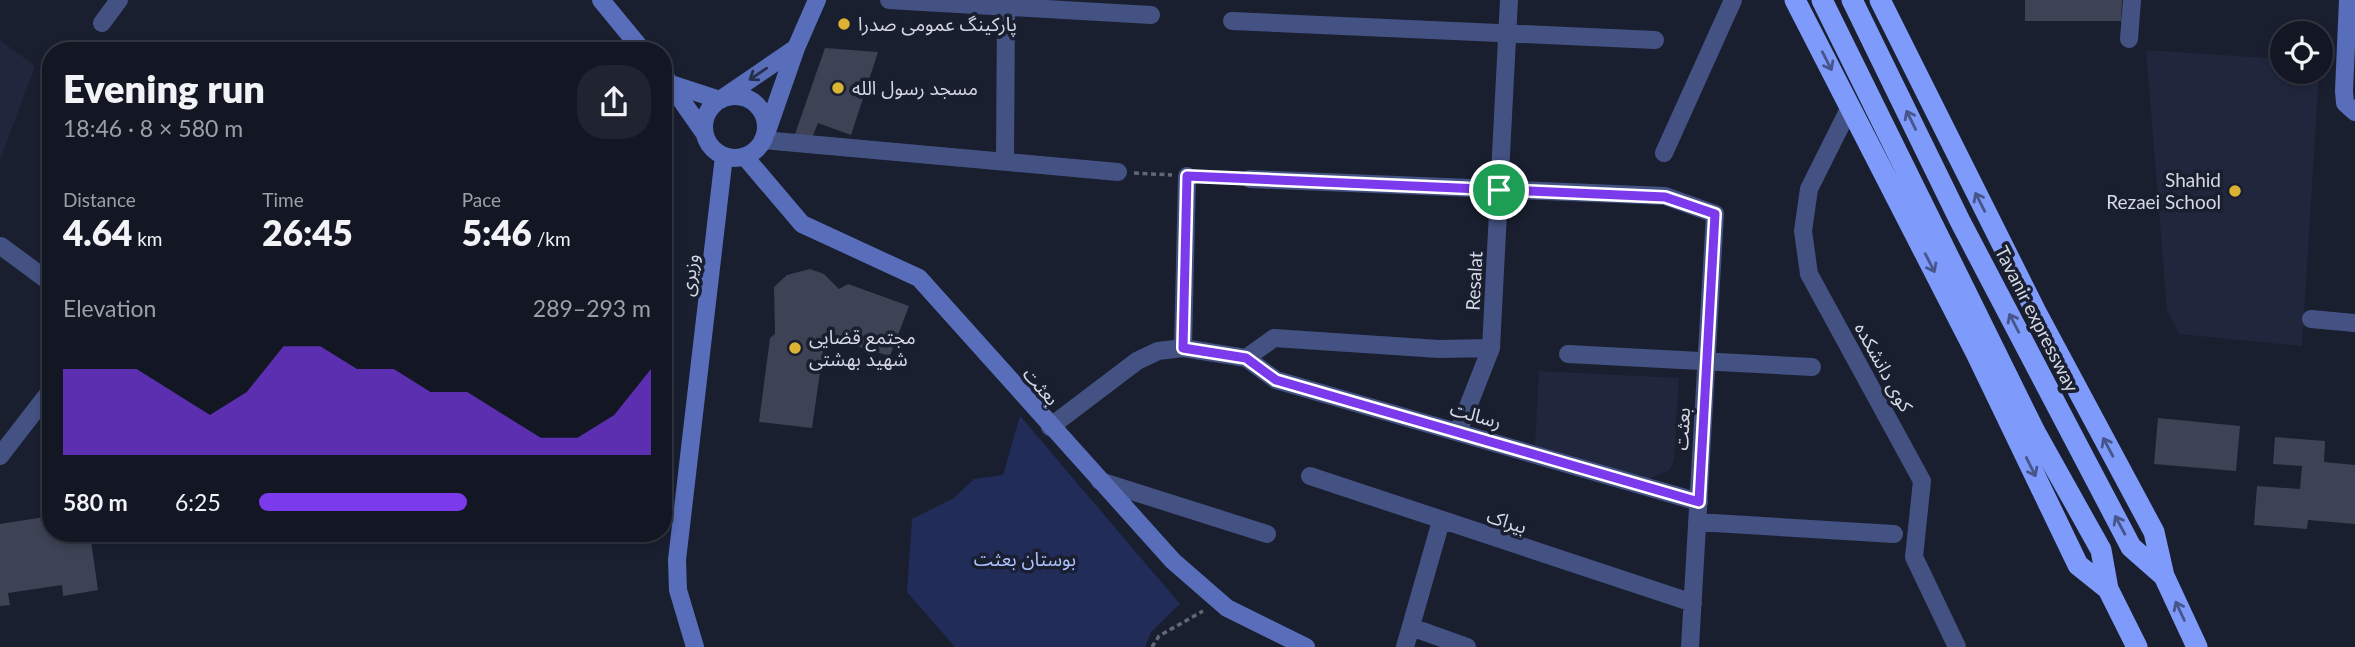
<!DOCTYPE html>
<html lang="en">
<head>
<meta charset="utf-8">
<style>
	:root { --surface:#131723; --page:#202430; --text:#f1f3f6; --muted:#9d9fa6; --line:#323641; --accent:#7c3aed }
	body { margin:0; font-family:Lato,"Noto Sans Arabic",sans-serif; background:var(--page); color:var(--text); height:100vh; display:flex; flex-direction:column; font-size:26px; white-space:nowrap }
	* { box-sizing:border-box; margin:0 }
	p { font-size:23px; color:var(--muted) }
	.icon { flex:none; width:38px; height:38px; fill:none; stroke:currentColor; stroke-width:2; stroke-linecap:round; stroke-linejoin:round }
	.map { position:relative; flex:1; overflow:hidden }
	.drawer { position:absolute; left:42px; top:42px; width:630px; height:500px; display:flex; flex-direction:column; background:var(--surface); border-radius:28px; box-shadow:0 4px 10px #0003,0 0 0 2px var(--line) }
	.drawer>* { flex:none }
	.fabs { position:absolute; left:2270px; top:21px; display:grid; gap:14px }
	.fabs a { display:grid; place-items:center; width:63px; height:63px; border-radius:50%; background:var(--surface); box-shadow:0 4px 10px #0003,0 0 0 2px var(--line); font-size:35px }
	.pin { position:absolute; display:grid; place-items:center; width:60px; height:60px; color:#fff; margin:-30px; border:4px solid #fff; border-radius:50%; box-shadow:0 2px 7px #0007 }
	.round { display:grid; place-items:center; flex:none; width:74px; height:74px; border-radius:28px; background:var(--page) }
	.summary { display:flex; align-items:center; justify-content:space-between; height:119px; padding:0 21px }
	h1 { font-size:38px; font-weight:800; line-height:52px }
	.figures { display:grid; grid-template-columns:repeat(3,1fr); gap:10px; height:119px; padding:7px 21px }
	.figures div { display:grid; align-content:center }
	.figures b { font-size:35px; font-weight:800 }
	.figures small { font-size:19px; font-weight:400 }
	.figures p { font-size:19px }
	.chart { height:196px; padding:14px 21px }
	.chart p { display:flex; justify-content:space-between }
	.chart svg { width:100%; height:126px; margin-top:7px; fill:var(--accent); opacity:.7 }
	ul { padding:0 21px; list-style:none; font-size:23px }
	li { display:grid; grid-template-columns:112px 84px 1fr; align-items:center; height:52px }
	li i { height:18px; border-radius:9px; background:var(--accent) }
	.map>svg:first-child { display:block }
	.built { fill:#20273d }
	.green { fill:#212c59 }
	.building { fill:#3d4355 }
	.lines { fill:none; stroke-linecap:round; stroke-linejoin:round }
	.path { stroke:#626775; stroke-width:3.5; stroke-dasharray:5 3.5; stroke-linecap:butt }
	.street { stroke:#445283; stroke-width:18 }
	.secondary { stroke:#586ebb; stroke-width:18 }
	.highway { stroke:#7e9afa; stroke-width:21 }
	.oneway { stroke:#46568a }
	.oneway2 { stroke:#262f4b }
	.route-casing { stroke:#fff; stroke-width:14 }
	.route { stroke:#7c3aed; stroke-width:9 }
	.poi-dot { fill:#dbb233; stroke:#191f2f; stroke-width:2.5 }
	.labels { text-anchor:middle; stroke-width:7; stroke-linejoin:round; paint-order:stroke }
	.poi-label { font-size:19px; fill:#d5d9e5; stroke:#191f2f; text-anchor:start }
	.street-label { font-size:19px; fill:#d5d9e5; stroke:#191f2f }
	.park-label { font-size:19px; fill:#acc1ff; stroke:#191f2f }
</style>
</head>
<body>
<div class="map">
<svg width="2355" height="647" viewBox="0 0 2355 647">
	<rect width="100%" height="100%" fill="#191f2f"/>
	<!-- built -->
	<path class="built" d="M 0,40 L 35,66 L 0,160 Z
		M 2146,50 L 2282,59 L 2282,72 L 2319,72 L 2302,346 L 2179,334 L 2167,310 Z
		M 1539,371 L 1679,378 L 1674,460 L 1669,470 L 1650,479 L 1535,445 Z"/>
	<!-- green -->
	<path class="green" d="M 1020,416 L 1180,604 L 1151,632 L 1145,647 L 955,647 L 907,592 L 912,519 L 954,498 L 974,479 L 1003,475 Z"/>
	<!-- building -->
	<path class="building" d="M 2025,0 L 2122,0 L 2121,21 L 2025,21 Z
		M 825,48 L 878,52 L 851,135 L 818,123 L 812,138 L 795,134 Z
		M 810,269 L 824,274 L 839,289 L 848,284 L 909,306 L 890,356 L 825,337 L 812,428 L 759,422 L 770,338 L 775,334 L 774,287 L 787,275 Z
		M 2158,418 L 2240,426 L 2236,471 L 2154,464 Z
		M 2275,437 L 2325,441 L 2324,462 L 2355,465 L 2355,524 L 2308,520 L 2307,529 L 2254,525 L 2257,486 L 2300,489 L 2302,466 L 2273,464 Z
		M 51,516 L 51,534 L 90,534 L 98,590 L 63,596 L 62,585 L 8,593 L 10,605 L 0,606 L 0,524 Z"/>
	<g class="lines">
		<!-- path -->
		<path class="path" d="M 1134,173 L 1172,175
			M 1204,177 L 1235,179
			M 1152,647 L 1159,636 L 1203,611"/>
		<!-- street -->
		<path class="street" d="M 889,0 L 1151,15
			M 1232,21 L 1655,40
			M 102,23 L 119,0
			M 2129,39 L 2132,0
			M 1850,107 L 1809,189 L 1803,231 L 1809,274 L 1922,481 L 1914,557 L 1957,647
			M 763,140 L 1118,172
			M 1664,153 L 1733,0
			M 1005,161 L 1006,7
			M 1250,179 L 1665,196 L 1715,214 L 1690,647
			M 1,246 L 51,283
			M 2311,319 L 2355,323
			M 1183,348 L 1187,176
			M 1568,354 L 1812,367
			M 1246,358 L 1274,338 L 1439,349 L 1491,348
			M 1050,427 L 1137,361 L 1158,351 L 1183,348 L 1246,358 L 1276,380 L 1699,502
			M 1458,432 L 1491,348 L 1509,0
			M 0,456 L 51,390
			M 1310,476 L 1693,603
			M 1100,481 L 1267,534
			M 1697,522 L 1894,534
			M 1411,627 L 1467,647
			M 1405,647 L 1441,521"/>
		<!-- secondary -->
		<path class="secondary" d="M 601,0 L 643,51
			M 2348,0 L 2344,91 L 2345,103 L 2355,112
			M 663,74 L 705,134
			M 671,84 L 720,100 L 796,48
			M704 127a31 31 0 1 1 62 0a31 31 0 1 1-62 0Z
			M 767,131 L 796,48 L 817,0
			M 745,157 L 802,224 L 919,278 L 1173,561 L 1227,608 L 1306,647
			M 695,647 L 678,590 L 677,560 L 724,156"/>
		<!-- highway -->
		<path class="highway" d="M 1795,0 L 1976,353 L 2078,565 L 2108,589
			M 1822,0 L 2035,432 L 2101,550 L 2108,589 L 2137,647
			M 1852,0 L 1960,221 L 2069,429 L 2131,547 L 2164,576 L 2197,647
			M 1880,0 L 2036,312 L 2154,532 L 2164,576"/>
	</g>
	<!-- one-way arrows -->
	<defs><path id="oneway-shaft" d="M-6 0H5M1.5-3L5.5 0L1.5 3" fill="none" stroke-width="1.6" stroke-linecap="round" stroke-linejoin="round" transform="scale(1.75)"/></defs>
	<g class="oneway">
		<use href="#oneway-shaft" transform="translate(1827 61) rotate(63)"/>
		<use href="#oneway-shaft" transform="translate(1911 120) rotate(-116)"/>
		<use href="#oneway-shaft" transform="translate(1980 202) rotate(-117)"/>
		<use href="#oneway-shaft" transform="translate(1930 263) rotate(63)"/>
		<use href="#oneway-shaft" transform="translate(2014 323) rotate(-117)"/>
		<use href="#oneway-shaft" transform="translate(2108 447) rotate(-118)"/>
		<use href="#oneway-shaft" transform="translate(2031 467) rotate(64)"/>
		<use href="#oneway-shaft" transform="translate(2120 525) rotate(-118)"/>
		<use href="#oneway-shaft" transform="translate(2180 611) rotate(-115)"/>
	</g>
	<use class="oneway2" href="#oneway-shaft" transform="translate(758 74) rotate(146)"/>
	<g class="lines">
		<!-- route casing -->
		<g class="route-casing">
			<path id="route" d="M 1187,176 L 1665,197 L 1715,214 L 1699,502 L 1276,380 L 1246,358 L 1183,348 Z"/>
		</g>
		<!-- route -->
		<use href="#route" class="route"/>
	</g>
	<!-- markers -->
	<g class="poi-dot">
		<circle cx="844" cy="24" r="7"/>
		<circle cx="838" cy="88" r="7"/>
		<circle cx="2235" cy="191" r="7"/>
		<circle cx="795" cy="348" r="7"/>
	</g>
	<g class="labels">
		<!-- poi labels -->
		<g class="poi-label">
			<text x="858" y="31">پارکینگ عمومی صدرا</text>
			<text x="852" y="95">مسجد رسول الله</text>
			<text x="2221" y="187" text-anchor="end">Shahid<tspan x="2221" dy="22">Rezaei School</tspan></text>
			<text x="809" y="344">مجتمع قضایی<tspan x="809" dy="22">شهید بهشتی</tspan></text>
		</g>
		<!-- street labels -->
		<g class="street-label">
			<text transform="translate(689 275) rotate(-83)" y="7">وزیری</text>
			<text transform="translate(1474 281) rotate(-87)" y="7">Resalat</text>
			<text transform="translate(2037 319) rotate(63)" y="7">Tavanir expressway</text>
			<text transform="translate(1884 367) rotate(61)" y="7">کوی دانشکده</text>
			<text transform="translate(1041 386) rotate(49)" y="7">بعثت</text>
			<text transform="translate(1476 415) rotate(16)" y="7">رسالت</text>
			<text transform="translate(1682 429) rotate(-87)" y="7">بعثت</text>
			<text transform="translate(1507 521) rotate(18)" y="7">بیراک</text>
		</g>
		<!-- park labels -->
		<g class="park-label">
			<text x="1025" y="566">بوستان بعثت</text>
		</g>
	</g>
</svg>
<div class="fabs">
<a><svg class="icon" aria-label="locate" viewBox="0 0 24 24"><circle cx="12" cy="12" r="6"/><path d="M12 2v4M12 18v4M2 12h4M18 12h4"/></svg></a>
</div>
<div class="pin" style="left:1499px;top:190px;background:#1e9e55"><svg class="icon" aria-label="arrive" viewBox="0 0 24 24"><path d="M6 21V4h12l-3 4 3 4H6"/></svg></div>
<section class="drawer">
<div class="summary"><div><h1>Evening run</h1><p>18:46 · 8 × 580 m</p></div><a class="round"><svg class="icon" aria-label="share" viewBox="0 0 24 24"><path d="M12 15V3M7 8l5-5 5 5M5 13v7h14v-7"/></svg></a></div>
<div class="figures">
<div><p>Distance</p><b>4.64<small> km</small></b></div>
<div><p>Time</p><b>26:45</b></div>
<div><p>Pace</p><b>5:46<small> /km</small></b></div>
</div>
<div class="chart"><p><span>Elevation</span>289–293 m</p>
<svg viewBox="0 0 160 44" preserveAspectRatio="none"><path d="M0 44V14L10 14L20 14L30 22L40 30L50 22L60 6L70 6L80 14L90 14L100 22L110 22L120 30L130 38L140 38L150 30L160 14V44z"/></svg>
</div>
<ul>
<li><b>580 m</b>6:25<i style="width:53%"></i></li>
</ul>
</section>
</div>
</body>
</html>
